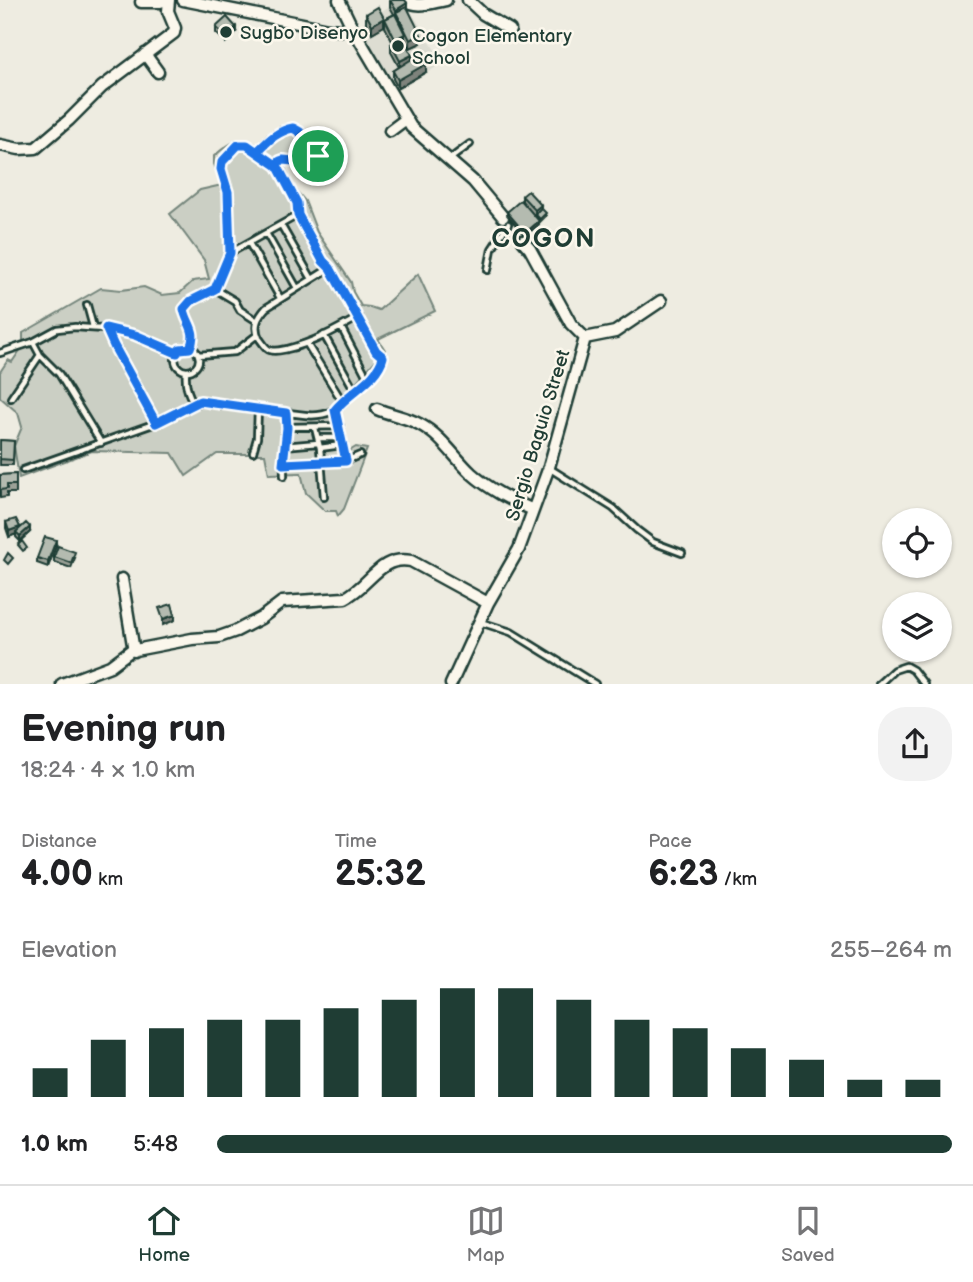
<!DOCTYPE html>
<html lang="en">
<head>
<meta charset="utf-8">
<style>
	:root { --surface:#fff; --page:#f2f2f2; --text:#202124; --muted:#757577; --line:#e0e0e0; --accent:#1f3d34 }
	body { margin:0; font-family:"Balsamiq Sans",sans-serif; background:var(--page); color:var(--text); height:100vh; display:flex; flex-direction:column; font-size:26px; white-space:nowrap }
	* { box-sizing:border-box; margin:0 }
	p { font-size:23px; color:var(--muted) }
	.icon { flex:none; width:38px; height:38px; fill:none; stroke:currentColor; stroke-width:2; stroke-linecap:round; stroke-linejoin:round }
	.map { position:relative; height:684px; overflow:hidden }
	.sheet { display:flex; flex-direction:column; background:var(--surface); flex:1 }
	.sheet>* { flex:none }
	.tools { position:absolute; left:882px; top:508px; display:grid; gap:14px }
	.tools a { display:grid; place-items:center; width:70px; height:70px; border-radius:50%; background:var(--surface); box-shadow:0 2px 5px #0004; font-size:35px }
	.pin { position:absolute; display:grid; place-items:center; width:60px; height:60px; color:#fff; margin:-30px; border:4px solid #fff; border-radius:50%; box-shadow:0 2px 7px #0007 }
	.round { display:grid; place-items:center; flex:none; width:74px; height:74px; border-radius:28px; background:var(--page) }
	.summary { display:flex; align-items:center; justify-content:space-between; height:119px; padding:0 21px }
	h1 { font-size:38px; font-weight:700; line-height:52px }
	.figures { display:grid; grid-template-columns:repeat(3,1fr); gap:10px; height:119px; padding:7px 21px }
	.figures div { display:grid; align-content:center }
	.figures b { font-size:35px; font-weight:700 }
	.figures small { font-size:19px; font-weight:400 }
	.figures p { font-size:19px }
	.chart { height:196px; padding:14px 21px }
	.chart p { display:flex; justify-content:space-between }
	.chart svg { width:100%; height:126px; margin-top:7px; stroke:var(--accent); stroke-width:6 }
	ul { padding:0 21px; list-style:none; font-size:23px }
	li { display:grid; grid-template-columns:112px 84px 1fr; align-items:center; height:52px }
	li i { height:18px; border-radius:9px; background:var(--accent) }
	.dock { display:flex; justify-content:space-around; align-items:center; height:98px; border-top:2px solid var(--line); background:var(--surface); font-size:19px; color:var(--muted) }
	.dock a { display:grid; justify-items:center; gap:4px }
	.dock .current { color:var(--accent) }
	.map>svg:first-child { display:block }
	.built { fill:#ddddd2 }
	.green { fill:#cbcfc4; stroke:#75867c; stroke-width:2 }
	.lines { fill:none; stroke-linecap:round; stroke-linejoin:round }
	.minor-tunnel { stroke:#c5c9be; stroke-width:10; stroke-dasharray:10 5; stroke-linecap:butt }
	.service-casing { stroke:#1f3d34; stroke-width:10 }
	.minor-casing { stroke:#1f3d34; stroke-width:15 }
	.service { stroke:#fbf7ec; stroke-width:4.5 }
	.minor { stroke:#fbf7ec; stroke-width:10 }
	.wall { fill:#9ba197; stroke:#1f3d34; stroke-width:2 }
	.shaded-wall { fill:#7e837b; stroke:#1f3d34; stroke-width:2 }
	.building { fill:#b4bbb0; stroke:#1f3d34; stroke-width:2 }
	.route-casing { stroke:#fff; stroke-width:14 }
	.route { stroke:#1a73e8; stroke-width:9 }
	.poi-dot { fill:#1f3d34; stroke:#fbf7ec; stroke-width:2.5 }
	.labels { text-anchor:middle; stroke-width:5; stroke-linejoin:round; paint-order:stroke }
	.poi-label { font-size:19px; fill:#1f3d34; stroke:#fbf7ec; text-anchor:start }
	.street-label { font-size:19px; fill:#1f3d34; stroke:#fbf7ec }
	.district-label { font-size:26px; font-weight:bold; letter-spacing:2px; fill:#1f3d34; stroke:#fbf7ec }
</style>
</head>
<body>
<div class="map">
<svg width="973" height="684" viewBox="0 0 973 684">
	<rect width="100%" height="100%" fill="#eeece1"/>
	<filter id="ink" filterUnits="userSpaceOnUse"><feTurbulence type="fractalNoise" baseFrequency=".0143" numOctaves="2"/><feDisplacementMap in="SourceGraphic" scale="14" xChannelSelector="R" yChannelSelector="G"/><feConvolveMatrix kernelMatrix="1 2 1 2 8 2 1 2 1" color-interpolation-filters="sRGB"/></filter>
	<g filter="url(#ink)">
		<!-- built -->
		<path class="built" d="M 400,0 L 404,0 L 443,63 L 394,93 L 354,28 Z"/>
		<!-- green -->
		<path class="green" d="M 285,125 L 295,125 L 304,130 L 309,140 L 319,154 L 320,159 L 317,166 L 309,167 L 283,163 L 293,187 L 305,201 L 317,232 L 351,282 L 353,292 L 361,306 L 370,307 L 379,310 L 418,274 L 435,311 L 378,339 L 385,350 L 338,402 L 343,445 L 345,450 L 351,450 L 356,447 L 367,449 L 344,509 L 338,516 L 336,511 L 325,511 L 306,493 L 301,473 L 269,474 L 265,454 L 217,454 L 186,476 L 172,453 L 92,451 L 19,478 L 14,446 L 22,427 L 18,413 L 0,397 L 0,372 L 8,360 L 12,362 L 23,346 L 23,333 L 101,288 L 121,290 L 144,287 L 162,295 L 180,293 L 193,281 L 209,279 L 204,260 L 170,214 L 200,190 L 222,185 L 214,164 L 214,156 C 231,142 236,137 258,145 C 266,136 273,129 285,125 Z"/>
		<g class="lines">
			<!-- minor-tunnel -->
			<path class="minor-tunnel" d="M 503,218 L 523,241"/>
			<!-- service casing -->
			<g class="service-casing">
				<path id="service" d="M 257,152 C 268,141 277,131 293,128 L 300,132 L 306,142 L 318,156 L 318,159 L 315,163 L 283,160 L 280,161 L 276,165
					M 450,159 L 470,144
					M 281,225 L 312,279
					M 266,233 L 297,288
					M 249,243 L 280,298
					M 230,253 L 298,215
					M 330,268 L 266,308 C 258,317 253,326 259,338 C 262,342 266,349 270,350 C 275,352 282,350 287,349 C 313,343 336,330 359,317
					M 488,270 L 492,249 L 508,224
					M 215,289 L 235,301 L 240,310 L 257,321
					M 87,305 L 93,327
					M 341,327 L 368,379
					M 107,329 L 114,346 L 156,423
					M 324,335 L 355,391
					M 33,342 L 40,355 L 59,374 L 101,443
					M 307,344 L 342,401
					M175 359a12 12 0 1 1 24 0a12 12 0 1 1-24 0Z
					M 0,353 L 33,342 L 57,329 L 75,327 L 118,330 L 135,335 L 177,353
					M 198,355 L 235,352 L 257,335
					M 186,371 C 185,384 187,392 194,404
					M 11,398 L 40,355
					M 335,410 L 346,461
					M 287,427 L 340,426
					M 315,428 L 320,448 L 324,497
					M 318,438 L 342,438
					M 284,446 L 318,443
					M 320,448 L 342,445
					M 253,452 L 257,438 L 258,408
					M 283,464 L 346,461 L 360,455
					M 549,468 L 613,508 L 637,530 L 653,542 L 682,553
					M 23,470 L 156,423 L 200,402 L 305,415 C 314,416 324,415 333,411 C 338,408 341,403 345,399 C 358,388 379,373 383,357 L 376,351 L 330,268 L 323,261 L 298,215 L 297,203 L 278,167 L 247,145 L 238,145 L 222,162 L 221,169 L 227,185 L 230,253 L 215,289 L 191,301 L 184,309 C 186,325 198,330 189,348
					M 284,476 C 283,455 288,435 287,413
					M 480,622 L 511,632 L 595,684
					M 879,684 L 894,670 L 906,666 L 913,670 L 924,684"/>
			</g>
			<!-- minor casing -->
			<g class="minor-casing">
				<path id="minor" d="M 183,0 L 328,29 L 341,30 L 352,27
					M 339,0 L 352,27 L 411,127 L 473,181 L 503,217
					M 406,0 C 417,9 433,2 446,0
					M 468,0 L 483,14 L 510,30
					M 141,2 L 160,2 L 165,0
					M 145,54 L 158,72
					M 390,131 L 406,119
					M 0,145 L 19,149 L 36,148 L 69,120 L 102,87 L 174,33 L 175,28 L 168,11 L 169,0
					M 523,241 L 530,249 L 571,324 L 585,338
					M 585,338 L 615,332 L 661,301
					M 377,409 C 391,415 407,417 419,424 C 441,435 454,457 471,473 C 490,490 511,500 533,510
					M 122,579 L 134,651
					M 62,684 L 110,666 L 130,651 L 192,639 L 219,637 L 236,631 L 261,618 L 282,602 L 345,598 C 370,586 379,555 411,561 L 488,603
					M 451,684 L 488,603 L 519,549 L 549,467 L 585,338"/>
			</g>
			<!-- service -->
			<use href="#service" class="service"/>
			<!-- minor -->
			<use href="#minor" class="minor"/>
		</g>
		<!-- wall -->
		<path class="wall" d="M 390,0 L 407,7 L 421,43 L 410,48 L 405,39 L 405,42 L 412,59 L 426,72 L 398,88 L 393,79 L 393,71 L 399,67 L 391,52 L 391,44 L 393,43 L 385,27 L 385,19 L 394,14 L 390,7 Z
			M 366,14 L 384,26 L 372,33 L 366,23 Z
			M 216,27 L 236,32 L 226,42 L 216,33 Z
			M 522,196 L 541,209 L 546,216 L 540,222 L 535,216 L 539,224 L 525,236 L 507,215 L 507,212 L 522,201 Z
			M 0,440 L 14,441 L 13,465 L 0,465 Z
			M 16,474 L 16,493 L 7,493 L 7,497 L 0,498 L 0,475 Z
			M 6,522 L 20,528 L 30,532 L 20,541 L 16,537 L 16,534 L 9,537 L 6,528 Z
			M 56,546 L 48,567 L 37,563 L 37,558 Z
			M 54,557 L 75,558 L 71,568 L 54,562 Z"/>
		<!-- shaded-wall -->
		<path class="shaded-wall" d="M 407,3 L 407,11 L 396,12 L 396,18 L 396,10 Z
			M 384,18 L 384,26 L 372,33 L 372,25 Z
			M 236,27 L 236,32 L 226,42 L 226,37 Z
			M 405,34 L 405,42 L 395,48 L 395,39 Z
			M 421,35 L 421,43 L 410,48 L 410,40 Z
			M 412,55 L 412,63 L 400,69 L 400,61 Z
			M 426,64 L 426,72 L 398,88 L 398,80 Z
			M 541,205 L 541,210 L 535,216 L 535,210 Z
			M 539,221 L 539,224 L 525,236 L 525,233 Z
			M 20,527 L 20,533 L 16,532 L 16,534 L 9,537 L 9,531 Z
			M 30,527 L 30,532 L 20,541 L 20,536 Z
			M 56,540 L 56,546 L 48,567 L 48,561 Z
			M 175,615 L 175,620 L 163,625 L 163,619 Z"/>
		<!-- building -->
		<path class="building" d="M 390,0 L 405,0 L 407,3 L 396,10 Z
			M 378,7 L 384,18 L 372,25 L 366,14 Z
			M 407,7 L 421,35 L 410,40 L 396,12 Z
			M 395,14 L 405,34 L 395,39 L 385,19 Z
			M 227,17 L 236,27 L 226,37 L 216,27 Z
			M 403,38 L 412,55 L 400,61 L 391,44 Z
			M 420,54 L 426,64 L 398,80 L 393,71 Z
			M 528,191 L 541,205 L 535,210 L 522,196 Z
			M 521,200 L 539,221 L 525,233 L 507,212 Z
			M 541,208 L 546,213 L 540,219 L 535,214 Z
			M 0,440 L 14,441 L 13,460 L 0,459 Z
			M 16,474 L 16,485 L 7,485 L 7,489 L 0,490 L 0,475 Z
			M 16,519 L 20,527 L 9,531 L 6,522 Z
			M 26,523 L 30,527 L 20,536 L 16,532 Z
			M 45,537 L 56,540 L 48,561 L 37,558 Z
			M 22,541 L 27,548 L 23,551 L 18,545 Z
			M 58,546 L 75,552 L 71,563 L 54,557 Z
			M 8,553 L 13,558 L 8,564 L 4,560 Z
			M 172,604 L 175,615 L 163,619 L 159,608 Z"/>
	</g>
	<g class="lines" filter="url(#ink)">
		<!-- route casing -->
		<g class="route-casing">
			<path id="route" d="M 318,156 L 315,163 L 283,160 L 280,161 L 276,165 L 247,145 L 238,145 L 222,162 L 221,169 L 228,192 L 230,253 L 215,289 L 191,301 L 184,309 C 187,325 198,330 190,348 L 180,349 L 177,353 L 135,335 L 106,328 L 114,346 L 156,423 L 200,401 L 286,413 L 287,428 L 283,464 L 346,461 L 335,410 C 348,393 378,379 383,357 L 376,351 L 330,268 L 323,261 L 298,215 L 297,203 L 278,167 L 276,165 L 257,152 C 268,141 277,131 293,128 L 300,132 L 306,142 L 318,156"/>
		</g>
		<!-- route -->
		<use href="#route" class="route"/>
	</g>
	<!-- markers -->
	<g class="poi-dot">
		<circle cx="226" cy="32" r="7"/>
		<circle cx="398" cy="46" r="7"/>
	</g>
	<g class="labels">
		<!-- poi labels -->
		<g class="poi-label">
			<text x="240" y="39">Sugbo Disenyo</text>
			<text x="412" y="42">Cogon Elementary<tspan x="412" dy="22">School</tspan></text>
		</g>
		<!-- street labels -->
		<g class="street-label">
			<text transform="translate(537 435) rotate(-73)" y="7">Sergio Baguio Street</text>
		</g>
		<!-- district labels -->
		<g class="district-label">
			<text x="544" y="247">COGON</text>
		</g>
	</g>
</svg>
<div class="tools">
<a><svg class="icon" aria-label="locate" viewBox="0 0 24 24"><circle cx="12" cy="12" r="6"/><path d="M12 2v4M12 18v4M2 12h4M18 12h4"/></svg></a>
<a><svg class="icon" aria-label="layers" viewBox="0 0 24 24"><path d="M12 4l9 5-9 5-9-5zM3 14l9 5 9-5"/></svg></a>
</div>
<div class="pin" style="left:318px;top:156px;background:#1e9e55"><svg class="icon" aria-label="arrive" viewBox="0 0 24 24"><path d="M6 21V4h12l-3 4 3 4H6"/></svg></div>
</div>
<section class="sheet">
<div class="summary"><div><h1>Evening run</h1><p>18:24 · 4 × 1.0 km</p></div><a class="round"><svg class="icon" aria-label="share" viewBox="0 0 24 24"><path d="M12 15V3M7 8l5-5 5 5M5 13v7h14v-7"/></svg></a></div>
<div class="figures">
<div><p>Distance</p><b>4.00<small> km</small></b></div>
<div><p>Time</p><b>25:32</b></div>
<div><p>Pace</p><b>6:23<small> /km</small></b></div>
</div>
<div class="chart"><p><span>Elevation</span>255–264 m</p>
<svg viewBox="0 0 160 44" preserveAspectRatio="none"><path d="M5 44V34M15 44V24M25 44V20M35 44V17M45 44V17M55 44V13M65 44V10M75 44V6M85 44V6M95 44V10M105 44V17M115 44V20M125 44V27M135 44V31M145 44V38M155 44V38"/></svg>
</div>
<ul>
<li><b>1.0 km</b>5:48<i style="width:100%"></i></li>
</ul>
</section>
<nav class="dock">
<a class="current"><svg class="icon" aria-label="home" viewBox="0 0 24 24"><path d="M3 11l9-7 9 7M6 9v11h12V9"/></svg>Home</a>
<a><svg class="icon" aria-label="map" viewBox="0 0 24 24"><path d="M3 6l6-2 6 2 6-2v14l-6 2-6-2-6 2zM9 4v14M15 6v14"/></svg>Map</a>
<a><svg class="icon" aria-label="saved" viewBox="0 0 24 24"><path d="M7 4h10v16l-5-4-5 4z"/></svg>Saved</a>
</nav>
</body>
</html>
